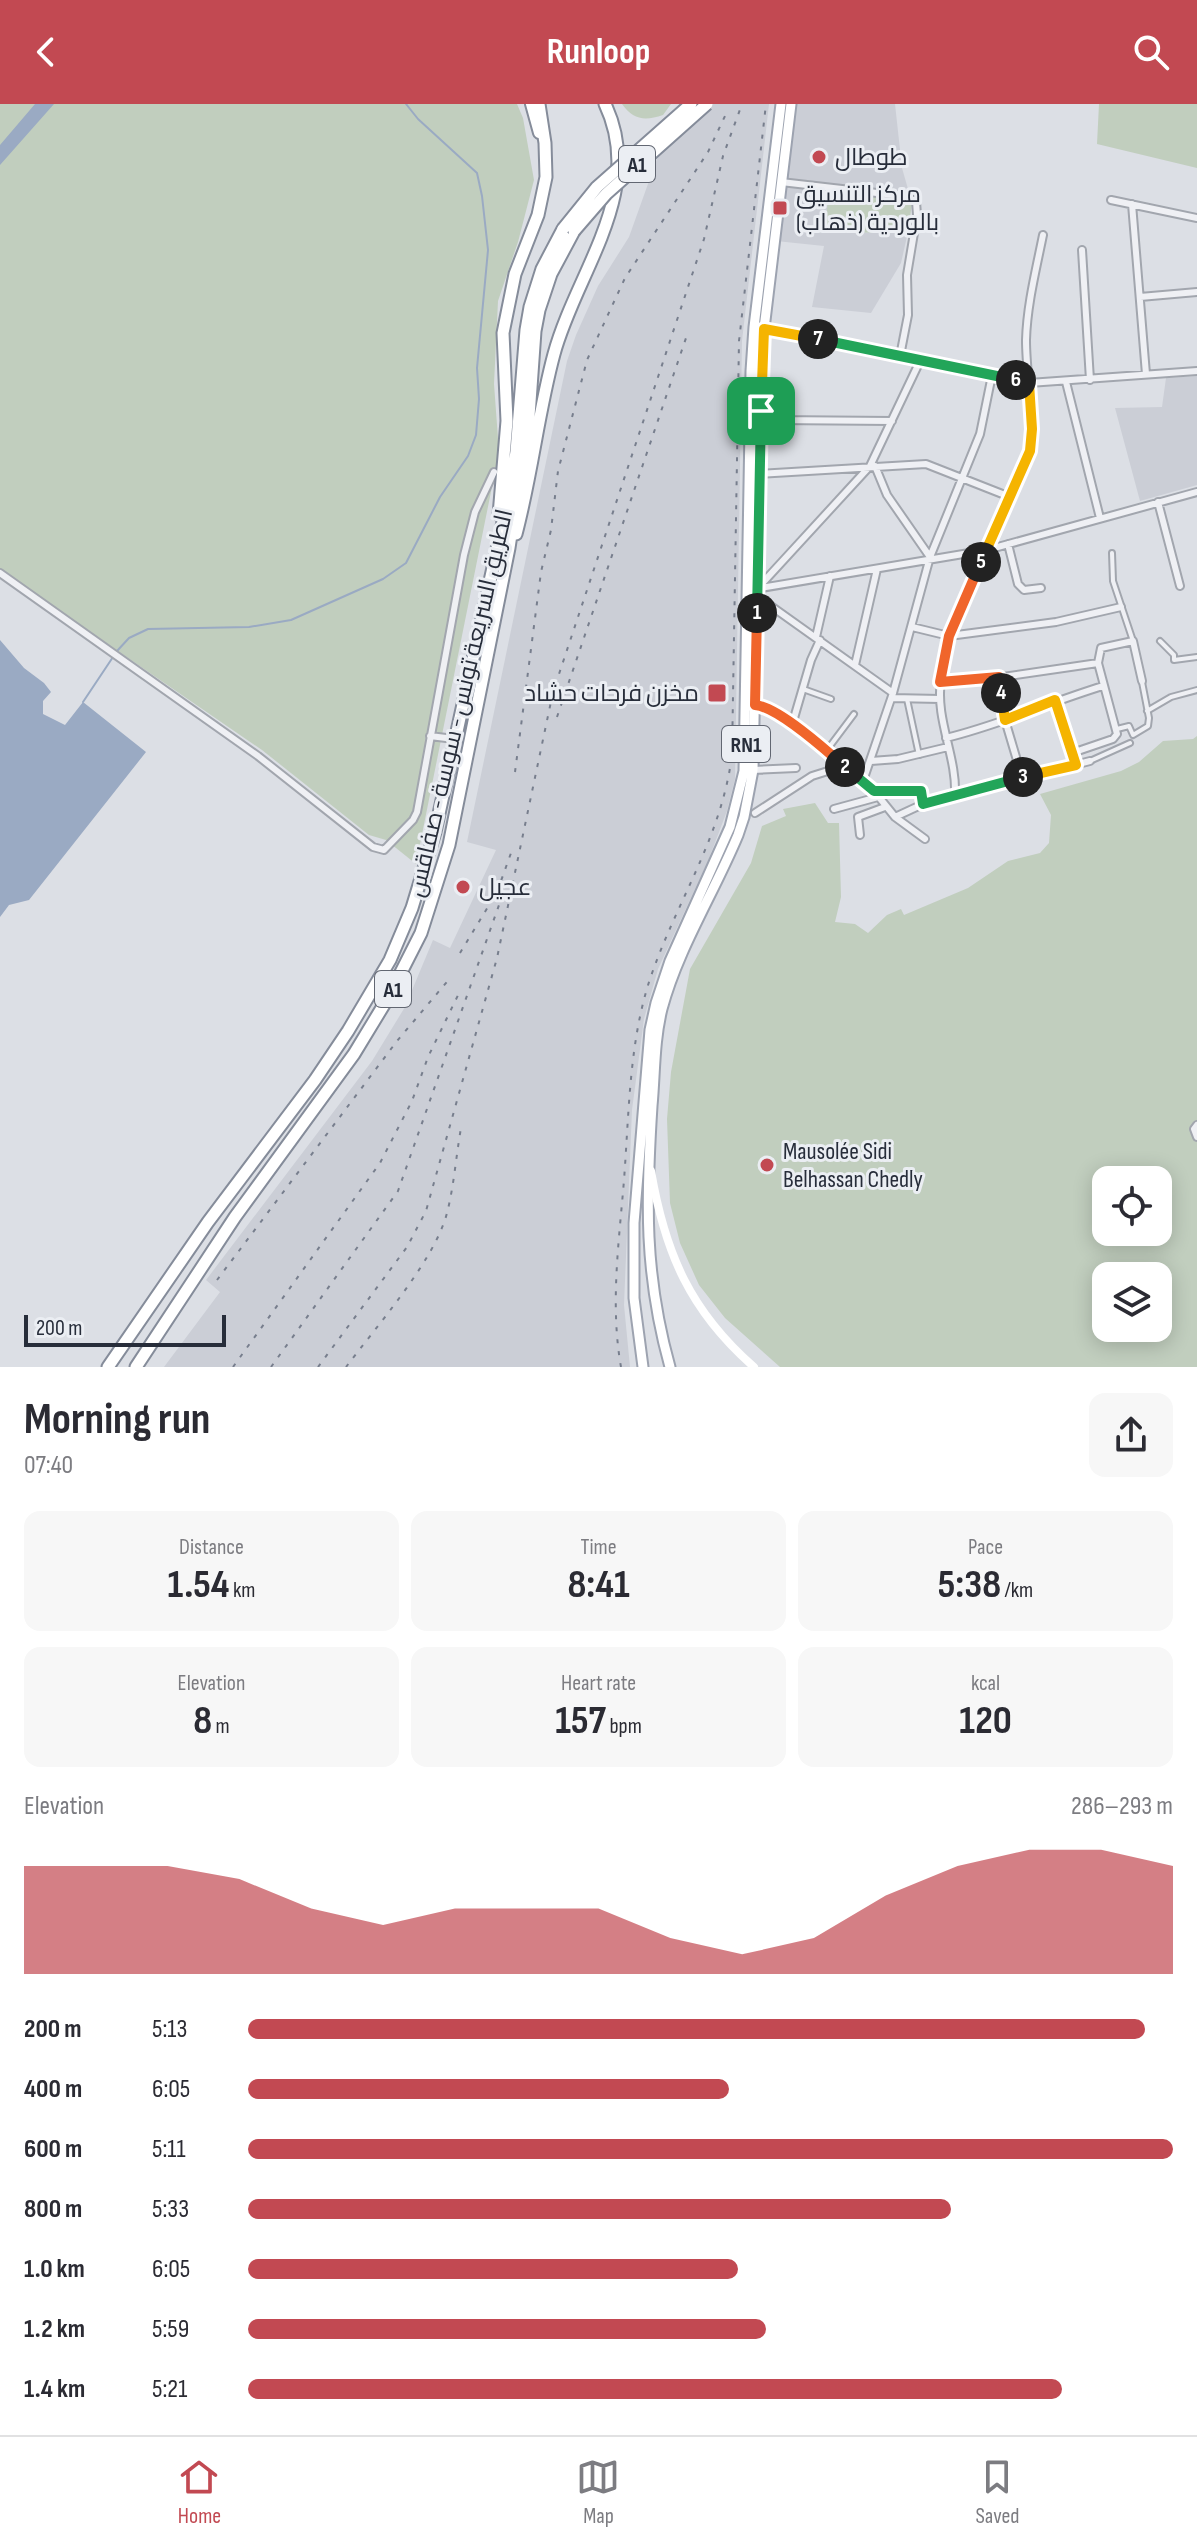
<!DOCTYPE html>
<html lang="en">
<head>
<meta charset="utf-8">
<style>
	:root { --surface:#fff; --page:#f7f7f7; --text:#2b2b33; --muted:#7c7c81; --line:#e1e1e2; --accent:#c24952 }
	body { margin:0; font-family:"Sofia Sans Condensed",Cairo,sans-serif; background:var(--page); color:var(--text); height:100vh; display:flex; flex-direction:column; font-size:30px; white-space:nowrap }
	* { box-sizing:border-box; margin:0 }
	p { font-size:26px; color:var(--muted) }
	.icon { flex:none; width:44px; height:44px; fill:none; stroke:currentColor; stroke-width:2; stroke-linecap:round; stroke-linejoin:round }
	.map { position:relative; height:1263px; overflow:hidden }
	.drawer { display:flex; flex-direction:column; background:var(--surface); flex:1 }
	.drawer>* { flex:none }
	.controls { position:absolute; left:1092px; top:1062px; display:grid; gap:16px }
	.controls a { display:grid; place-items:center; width:80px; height:80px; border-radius:16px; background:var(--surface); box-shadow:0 4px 20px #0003; font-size:40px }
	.scale { position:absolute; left:24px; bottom:20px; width:202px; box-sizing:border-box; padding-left:8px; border:4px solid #272d3a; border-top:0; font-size:22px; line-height:28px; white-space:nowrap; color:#272d3a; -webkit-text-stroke:6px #ebeef3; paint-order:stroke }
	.pin { position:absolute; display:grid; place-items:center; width:68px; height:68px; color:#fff; margin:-34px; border-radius:16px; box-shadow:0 4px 12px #0006 }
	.km { position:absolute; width:40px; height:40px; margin:-20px; border-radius:50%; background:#222; color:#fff; font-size:22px; line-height:40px; text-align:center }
	.round { display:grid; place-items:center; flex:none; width:84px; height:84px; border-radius:16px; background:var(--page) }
	.overview { display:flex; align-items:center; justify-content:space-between; height:136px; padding:0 24px }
	h1 { font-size:44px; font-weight:700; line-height:60px }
	.figures { display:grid; grid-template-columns:repeat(3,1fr); gap:12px; height:136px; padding:8px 24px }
	.figures div { display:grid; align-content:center; border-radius:16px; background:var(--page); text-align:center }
	.figures b { font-size:40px; font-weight:700 }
	.figures small { font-size:22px; font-weight:400 }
	.figures p { font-size:22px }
	.chart { height:224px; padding:16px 24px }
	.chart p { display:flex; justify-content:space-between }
	.chart svg { width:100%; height:144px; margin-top:8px; fill:var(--accent); opacity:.7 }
	ul { padding:0 24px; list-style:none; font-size:26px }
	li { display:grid; grid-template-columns:128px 96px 1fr; align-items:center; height:60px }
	li i { height:20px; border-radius:10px; background:var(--accent) }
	header { display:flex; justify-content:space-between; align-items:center; height:104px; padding:0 24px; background:var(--accent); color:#fff; font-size:36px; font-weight:700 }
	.dock { display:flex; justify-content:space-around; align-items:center; height:112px; border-top:2px solid var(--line); background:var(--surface); font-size:22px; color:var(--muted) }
	.dock a { display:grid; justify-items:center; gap:4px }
	.dock .active { color:var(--accent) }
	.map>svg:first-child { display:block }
	.built { fill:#cbced6 }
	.green { fill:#c1cebe; fill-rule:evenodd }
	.water { fill:#9aaac3 }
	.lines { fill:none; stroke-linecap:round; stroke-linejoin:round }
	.stream { stroke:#9aaac3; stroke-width:2 }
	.pedestrian-casing { stroke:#a2a6ae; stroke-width:8 }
	.minor-casing { stroke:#a2a6ae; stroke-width:10 }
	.primary-casing { stroke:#9da3b0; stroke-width:13 }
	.trunk-casing { stroke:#858c9a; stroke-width:14 }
	.motorway-casing { stroke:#858c9a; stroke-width:15 }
	.pedestrian { stroke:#eff0f4; stroke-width:4 }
	.minor { stroke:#eff0f4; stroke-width:6 }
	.secondary { stroke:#fff; stroke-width:8 }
	.primary { stroke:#fff; stroke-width:9 }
	.trunk { stroke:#fff; stroke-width:10 }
	.motorway { stroke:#fff; stroke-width:11 }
	.rail { stroke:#777e8d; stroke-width:2; stroke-dasharray:4 8; stroke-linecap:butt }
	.motorway-bridge-casing { stroke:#858c9a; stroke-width:15; stroke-linecap:butt }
	.motorway-bridge { stroke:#fff; stroke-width:11 }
	.split-1-casing { stroke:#fff; stroke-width:16 }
	.split-2-casing { stroke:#fff; stroke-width:16 }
	.split-3-casing { stroke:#fff; stroke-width:16 }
	.split-4-casing { stroke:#fff; stroke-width:16 }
	.split-5-casing { stroke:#fff; stroke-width:16 }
	.split-6-casing { stroke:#fff; stroke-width:16 }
	.split-7-casing { stroke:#fff; stroke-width:16 }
	.split-8-casing { stroke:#fff; stroke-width:16 }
	.split-1 { stroke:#22a559; stroke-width:10 }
	.split-2 { stroke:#f0652b; stroke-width:10 }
	.split-3 { stroke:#22a559; stroke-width:10 }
	.split-4 { stroke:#f5b400; stroke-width:10 }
	.split-5 { stroke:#f0652b; stroke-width:10 }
	.split-6 { stroke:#f5b400; stroke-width:10 }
	.split-7 { stroke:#22a559; stroke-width:10 }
	.split-8 { stroke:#f5b400; stroke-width:10 }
	.poi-dot { fill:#c24952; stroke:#ebeef3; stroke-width:3 }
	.labels { text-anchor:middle; stroke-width:6; stroke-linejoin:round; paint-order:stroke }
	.shield { fill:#ebeef3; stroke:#626772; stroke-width:2 }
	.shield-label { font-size:22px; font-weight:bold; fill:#272d3a }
	.poi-label { font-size:24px; fill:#272d3a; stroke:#ebeef3; text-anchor:start }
	.street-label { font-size:24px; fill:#272d3a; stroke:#ebeef3 }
</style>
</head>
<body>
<header><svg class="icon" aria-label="back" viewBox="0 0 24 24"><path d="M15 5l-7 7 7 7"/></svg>Runloop<svg class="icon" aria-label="search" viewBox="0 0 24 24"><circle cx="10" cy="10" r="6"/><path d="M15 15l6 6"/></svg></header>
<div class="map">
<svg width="1197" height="1263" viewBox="0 0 1197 1263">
	<rect width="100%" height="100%" fill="#dcdfe5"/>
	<!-- built -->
	<path class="built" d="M 679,0 L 769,0 L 742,237 L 735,675 L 727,707 L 708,757 L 658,865 L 644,915 L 632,1006 L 624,1201 L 630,1263 L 164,1263 L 220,1188 L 206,1176 L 372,957 L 405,903 L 433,836 L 450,844 L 496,746 L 467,738 L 567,257 L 576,231 L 598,182 L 629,133 L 668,24 Z
		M 794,0 L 895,0 L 902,64 L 912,99 L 899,90 L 825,129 L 908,128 L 901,159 L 871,209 L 812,203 L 824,142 L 776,137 Z
		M 1197,272 L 1197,381 L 1140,397 L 1115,304 L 1162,303 L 1166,274 Z"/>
	<!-- green -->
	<path class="green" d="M 0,0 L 517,0 L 523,14 L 534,76 L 518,138 L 498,197 L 494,280 L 499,348 L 416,760 L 386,736 L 369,731 L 262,646 L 0,466 Z
		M 622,0 L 671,0 L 663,11 C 645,17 633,16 622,0 Z
		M 1099,0 L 1197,0 L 1197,64 L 1097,40 Z
		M 829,83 L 899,90 L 912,99 L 908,128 L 825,129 Z
		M 1197,632 L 1197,1263 L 780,1263 L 725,1214 L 699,1181 L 680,1139 L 670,1099 L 667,1015 L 671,968 L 690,865 L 751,759 L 762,722 L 786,712 L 783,705 L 815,699 L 828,719 L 839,719 L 841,793 L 835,818 L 855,820 L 868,829 L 887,811 L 901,805 L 904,811 L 968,784 L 1008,757 L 1040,749 L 1049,739 L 1051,711 L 1040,690 L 1121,667 L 1139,658 L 1163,637 L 1193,635 ZM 1106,1076 L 1158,1076 L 1158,1128 L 1106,1128 ZM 1106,1172 L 1158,1172 L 1158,1224 L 1106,1224 Z"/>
	<!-- water -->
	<path class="water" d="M 35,0 L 54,0 L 0,61 L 0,41 Z
		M 0,536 L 24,564 L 44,579 L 51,588 L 43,597 L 43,610 L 65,621 L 83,598 L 146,648 L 29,796 L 9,801 L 0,813 Z"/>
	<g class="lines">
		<!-- stream -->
		<path class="stream" d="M 83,598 L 117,547 L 129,534 L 148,525 L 249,523 L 291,516 L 383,475 L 406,459 L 440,393 L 468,352 L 476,331 L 479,295 L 477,264 L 488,146 L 482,92 L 477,69 L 418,15 L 406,0"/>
		<!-- pedestrian casing -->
		<g class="pedestrian-casing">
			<path id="pedestrian" d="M 1112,449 L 1113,477 L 1133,537
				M 1160,537 L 1174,551 L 1174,556 L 1197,553
				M 803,585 L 831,595
				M 907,595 L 919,651
				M 1147,607 L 1171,593 L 1197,586
				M 1117,625 L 1129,622 L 1133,631 L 1148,622 L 1149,614 L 1142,578
				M 827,646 L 854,610
				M 1090,657 L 1130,639"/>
		</g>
		<!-- minor casing -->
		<g class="minor-casing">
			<path id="minor" d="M 781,78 L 903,92 L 916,97 L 917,111 L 907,171 L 908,211 L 900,252
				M 1111,96 L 1197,114
				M 1132,100 L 1146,270
				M 1082,146 L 1090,276
				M 1140,193 L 1197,188
				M 761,224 L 1029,279 L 1197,267
				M 1066,278 L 1100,414
				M 761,307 L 774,316 L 892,317
				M 875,362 L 887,391 L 930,453
				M 758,370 L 926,360 L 1010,393
				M 1158,398 L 1180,482
				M 1008,440 L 1018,480 L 1024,486 L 1041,484
				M 0,469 L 258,652 L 373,743 L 384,746 L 413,716 L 417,708 L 464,451 L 475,408 L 494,368
				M 755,485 L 987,446 L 1197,388
				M 757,485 L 870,362 L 920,257
				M 757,492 L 893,589
				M 912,523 L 949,532 L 1056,518 L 1121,503
				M 816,533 L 830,472
				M 855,561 L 877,465
				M 999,573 L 1005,616 L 1022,673
				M 940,578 L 968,578 L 1098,559
				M 892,594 L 940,595
				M 1055,596 L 1076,661
				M 755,601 L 769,604 L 815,636 L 874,687 L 895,713 L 925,735
				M 792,621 L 811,556 L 820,536
				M 430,632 L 454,635
				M 946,634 C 1000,621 1050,598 1103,582
				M 1072,649 L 1113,635 L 1117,630 L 1098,559 L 1101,544 L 1133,537 L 1142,577
				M 871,657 L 898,655 L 948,643
				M 753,666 L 796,664
				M 863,677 L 893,589 L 930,453 L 980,330 L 992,271
				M 874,687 L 919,687 L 922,690 L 923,700
				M 955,692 C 957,652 935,616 941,576 C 950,511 983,452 1010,393 C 1017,378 1025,363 1030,347 C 1035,310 1026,273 1026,236 C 1027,201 1036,166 1043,131
				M 834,705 L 878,693
				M 755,709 L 812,672 L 844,662
				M 895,713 L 923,700 L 1090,657
				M 860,731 L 858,713 L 885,703
				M 1197,1021 L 1194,1025 L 1197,1033"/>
		</g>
		<!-- primary casing -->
		<g class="primary-casing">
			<path id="primary" d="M 643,1263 L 634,1194 L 634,1119 L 650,926 L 656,899 L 670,857 L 730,723 L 744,667 L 751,267 L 754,223 L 781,0
				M 670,1263 C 644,1170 646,1097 652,1002 C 655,970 654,937 662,905 C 678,845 714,789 738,731 L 744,713 L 753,666 L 761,275 L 764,225 L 791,0"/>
		</g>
		<!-- trunk casing -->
		<g class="trunk-casing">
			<path id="trunk" d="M 531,0 L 539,29"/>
		</g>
		<!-- motorway casing -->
		<g class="motorway-casing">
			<path id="motorway" d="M 499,411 L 507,317 L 503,229 L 515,170 L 538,111 L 546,73 L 545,39 L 539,0
				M 516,430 C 532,370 538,309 554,250 C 576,168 647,88 605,0
				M 108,1263 L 208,1118 L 315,976 L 348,927 L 390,856 L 412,804 L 435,728 L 508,395 L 516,348 L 526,226 L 530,203 L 542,165 L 563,125
				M 136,1263 L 235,1113 L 354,950 L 388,894 L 421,829 L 449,741 L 509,444 L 529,312 L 535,227 L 539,206 L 551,170 L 574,127"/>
		</g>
		<!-- pedestrian -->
		<use href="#pedestrian" class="pedestrian"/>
		<!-- minor -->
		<use href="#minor" class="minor"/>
		<!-- secondary -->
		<path class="secondary" d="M 651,1067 C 665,1149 690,1207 754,1263"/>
		<!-- primary -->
		<use href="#primary" class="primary"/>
		<!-- trunk -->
		<use href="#trunk" class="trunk"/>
		<!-- motorway -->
		<use href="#motorway" class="motorway"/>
		<!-- rail -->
		<path class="rail" d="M 557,613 L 686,234
			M 515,668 L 541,468 L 551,426 L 558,367 L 587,256 L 625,174 L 708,48 L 725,12
			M 460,849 L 497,788 L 511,749
			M 217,1176 L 397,937 L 451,873
			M 233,1263 L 380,1059 L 412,997 L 428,953 L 461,885
			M 271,1263 L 398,1087 L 499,801
			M 318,1263 L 407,1143 L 426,1107 L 497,854 L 553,588 L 704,135 L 723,52 L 742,0
			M 346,1263 C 376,1223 435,1156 447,1109 C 454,1082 456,1052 461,1024
			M 621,1263 C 610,1201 619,1138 624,1076 C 629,1010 629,941 649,878 C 675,799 721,736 732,651 L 739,237 L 766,0"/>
		<!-- motorway-bridge casing -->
		<g class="motorway-bridge-casing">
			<path id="motorway-bridge" d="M 563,125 L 597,83 L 691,0
				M 574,127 L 606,90 L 707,0"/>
		</g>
		<!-- motorway-bridge -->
		<use href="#motorway-bridge" class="motorway-bridge"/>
	</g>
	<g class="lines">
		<!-- split-1 casing -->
		<g class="split-1-casing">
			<path id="split-1" d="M 757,509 L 761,307"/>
		</g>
		<!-- split-2 casing -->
		<g class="split-2-casing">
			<path id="split-2" d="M 757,509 L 755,601 C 778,603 826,646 845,663"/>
		</g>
		<!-- split-3 casing -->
		<g class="split-3-casing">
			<path id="split-3" d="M 845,663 L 874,687 L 921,687 L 923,700 L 1023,673"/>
		</g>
		<!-- split-4 casing -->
		<g class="split-4-casing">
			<path id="split-4" d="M 1001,589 L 1005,616 L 1055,596 L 1076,661 L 1023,673"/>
		</g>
		<!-- split-5 casing -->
		<g class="split-5-casing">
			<path id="split-5" d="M 981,458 L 949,532 L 940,578 L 999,573 L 1001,589"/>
		</g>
		<!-- split-6 casing -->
		<g class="split-6-casing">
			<path id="split-6" d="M 981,458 L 1030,347 L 1032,325 L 1029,279 L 1016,276"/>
		</g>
		<!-- split-7 casing -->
		<g class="split-7-casing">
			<path id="split-7" d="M 818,235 L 1016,276"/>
		</g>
		<!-- split-8 casing -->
		<g class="split-8-casing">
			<path id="split-8" d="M 761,307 L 764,225 L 818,235"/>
		</g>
		<!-- split-1 -->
		<use href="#split-1" class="split-1"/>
		<!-- split-2 -->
		<use href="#split-2" class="split-2"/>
		<!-- split-3 -->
		<use href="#split-3" class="split-3"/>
		<!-- split-4 -->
		<use href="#split-4" class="split-4"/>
		<!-- split-5 -->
		<use href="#split-5" class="split-5"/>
		<!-- split-6 -->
		<use href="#split-6" class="split-6"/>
		<!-- split-7 -->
		<use href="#split-7" class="split-7"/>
		<!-- split-8 -->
		<use href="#split-8" class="split-8"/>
	</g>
	<!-- markers -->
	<g class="poi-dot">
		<circle cx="819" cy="53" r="8"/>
		<rect x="772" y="96" width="16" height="16" rx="4"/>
		<rect x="707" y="579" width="20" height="20" rx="4"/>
		<circle cx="463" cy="783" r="8"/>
		<circle cx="767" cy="1061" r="8"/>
	</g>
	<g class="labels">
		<!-- shield labels -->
		<g class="shield">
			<rect x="619" y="42" width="36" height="36" rx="6"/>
			<rect x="722" y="622" width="48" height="36" rx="6"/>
			<rect x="375" y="867" width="36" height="36" rx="6"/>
		</g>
		<g class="shield-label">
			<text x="637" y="68">A1</text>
			<text x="746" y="648">RN1</text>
			<text x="393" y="893">A1</text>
		</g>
		<!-- poi labels -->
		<g class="poi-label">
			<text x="835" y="61">طوطال</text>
			<text x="796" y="98">مركز التنسيق<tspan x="796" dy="28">بالوردية (ذهاب)</tspan></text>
			<text x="699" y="597" text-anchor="end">مخزن فرحات حشاد</text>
			<text x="479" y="791">عجيل</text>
			<text x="783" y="1055">Mausolée Sidi<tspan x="783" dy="28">Belhassan Chedly</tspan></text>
		</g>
		<!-- street labels -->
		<g class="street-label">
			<text transform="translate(460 599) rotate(-77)" y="8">الطريق السريعة تونس - سوسة - صفاقس</text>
		</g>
	</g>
</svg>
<div class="controls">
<a><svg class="icon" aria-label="locate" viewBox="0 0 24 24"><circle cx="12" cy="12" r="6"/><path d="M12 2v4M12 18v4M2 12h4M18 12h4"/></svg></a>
<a><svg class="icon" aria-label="layers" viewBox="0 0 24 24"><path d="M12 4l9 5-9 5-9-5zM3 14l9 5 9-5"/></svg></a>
</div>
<div class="scale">200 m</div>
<div class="pin" style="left:761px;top:307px;background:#1e9e55"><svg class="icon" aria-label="arrive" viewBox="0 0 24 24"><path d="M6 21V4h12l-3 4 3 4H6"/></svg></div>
<b class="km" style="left:757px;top:509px">1</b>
<b class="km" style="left:845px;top:663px">2</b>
<b class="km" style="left:1023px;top:673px">3</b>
<b class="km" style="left:1001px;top:589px">4</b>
<b class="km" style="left:981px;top:458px">5</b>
<b class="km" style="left:1016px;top:276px">6</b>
<b class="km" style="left:818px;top:235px">7</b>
</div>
<section class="drawer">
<div class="overview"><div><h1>Morning run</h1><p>07:40</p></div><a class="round"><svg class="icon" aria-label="share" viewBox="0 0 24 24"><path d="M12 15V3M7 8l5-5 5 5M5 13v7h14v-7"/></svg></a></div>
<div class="figures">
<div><p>Distance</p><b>1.54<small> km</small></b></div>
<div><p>Time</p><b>8:41</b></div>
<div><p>Pace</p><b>5:38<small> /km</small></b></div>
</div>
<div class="figures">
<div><p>Elevation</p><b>8<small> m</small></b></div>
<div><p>Heart rate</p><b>157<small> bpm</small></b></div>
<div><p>kcal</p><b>120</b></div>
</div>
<div class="chart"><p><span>Elevation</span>286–293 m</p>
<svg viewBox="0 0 160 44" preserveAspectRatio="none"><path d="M0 44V11L10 11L20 11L30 15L40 24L50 29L60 24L70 24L80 24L90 33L100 38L110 33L120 20L130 11L140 6L150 6L160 11V44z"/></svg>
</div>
<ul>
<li><b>200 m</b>5:13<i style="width:97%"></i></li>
<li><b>400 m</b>6:05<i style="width:52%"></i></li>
<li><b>600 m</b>5:11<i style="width:100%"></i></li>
<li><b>800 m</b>5:33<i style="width:76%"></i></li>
<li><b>1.0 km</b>6:05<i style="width:53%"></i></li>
<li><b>1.2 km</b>5:59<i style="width:56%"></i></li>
<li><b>1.4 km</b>5:21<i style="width:88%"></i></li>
</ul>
</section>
<nav class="dock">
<a class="active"><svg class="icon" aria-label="home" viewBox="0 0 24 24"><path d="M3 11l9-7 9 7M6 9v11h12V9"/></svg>Home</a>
<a><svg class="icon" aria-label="map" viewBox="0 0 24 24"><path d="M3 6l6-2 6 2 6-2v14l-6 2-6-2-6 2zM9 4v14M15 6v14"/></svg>Map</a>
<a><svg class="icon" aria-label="saved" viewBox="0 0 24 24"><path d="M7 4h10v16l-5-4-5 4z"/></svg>Saved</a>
</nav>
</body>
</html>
